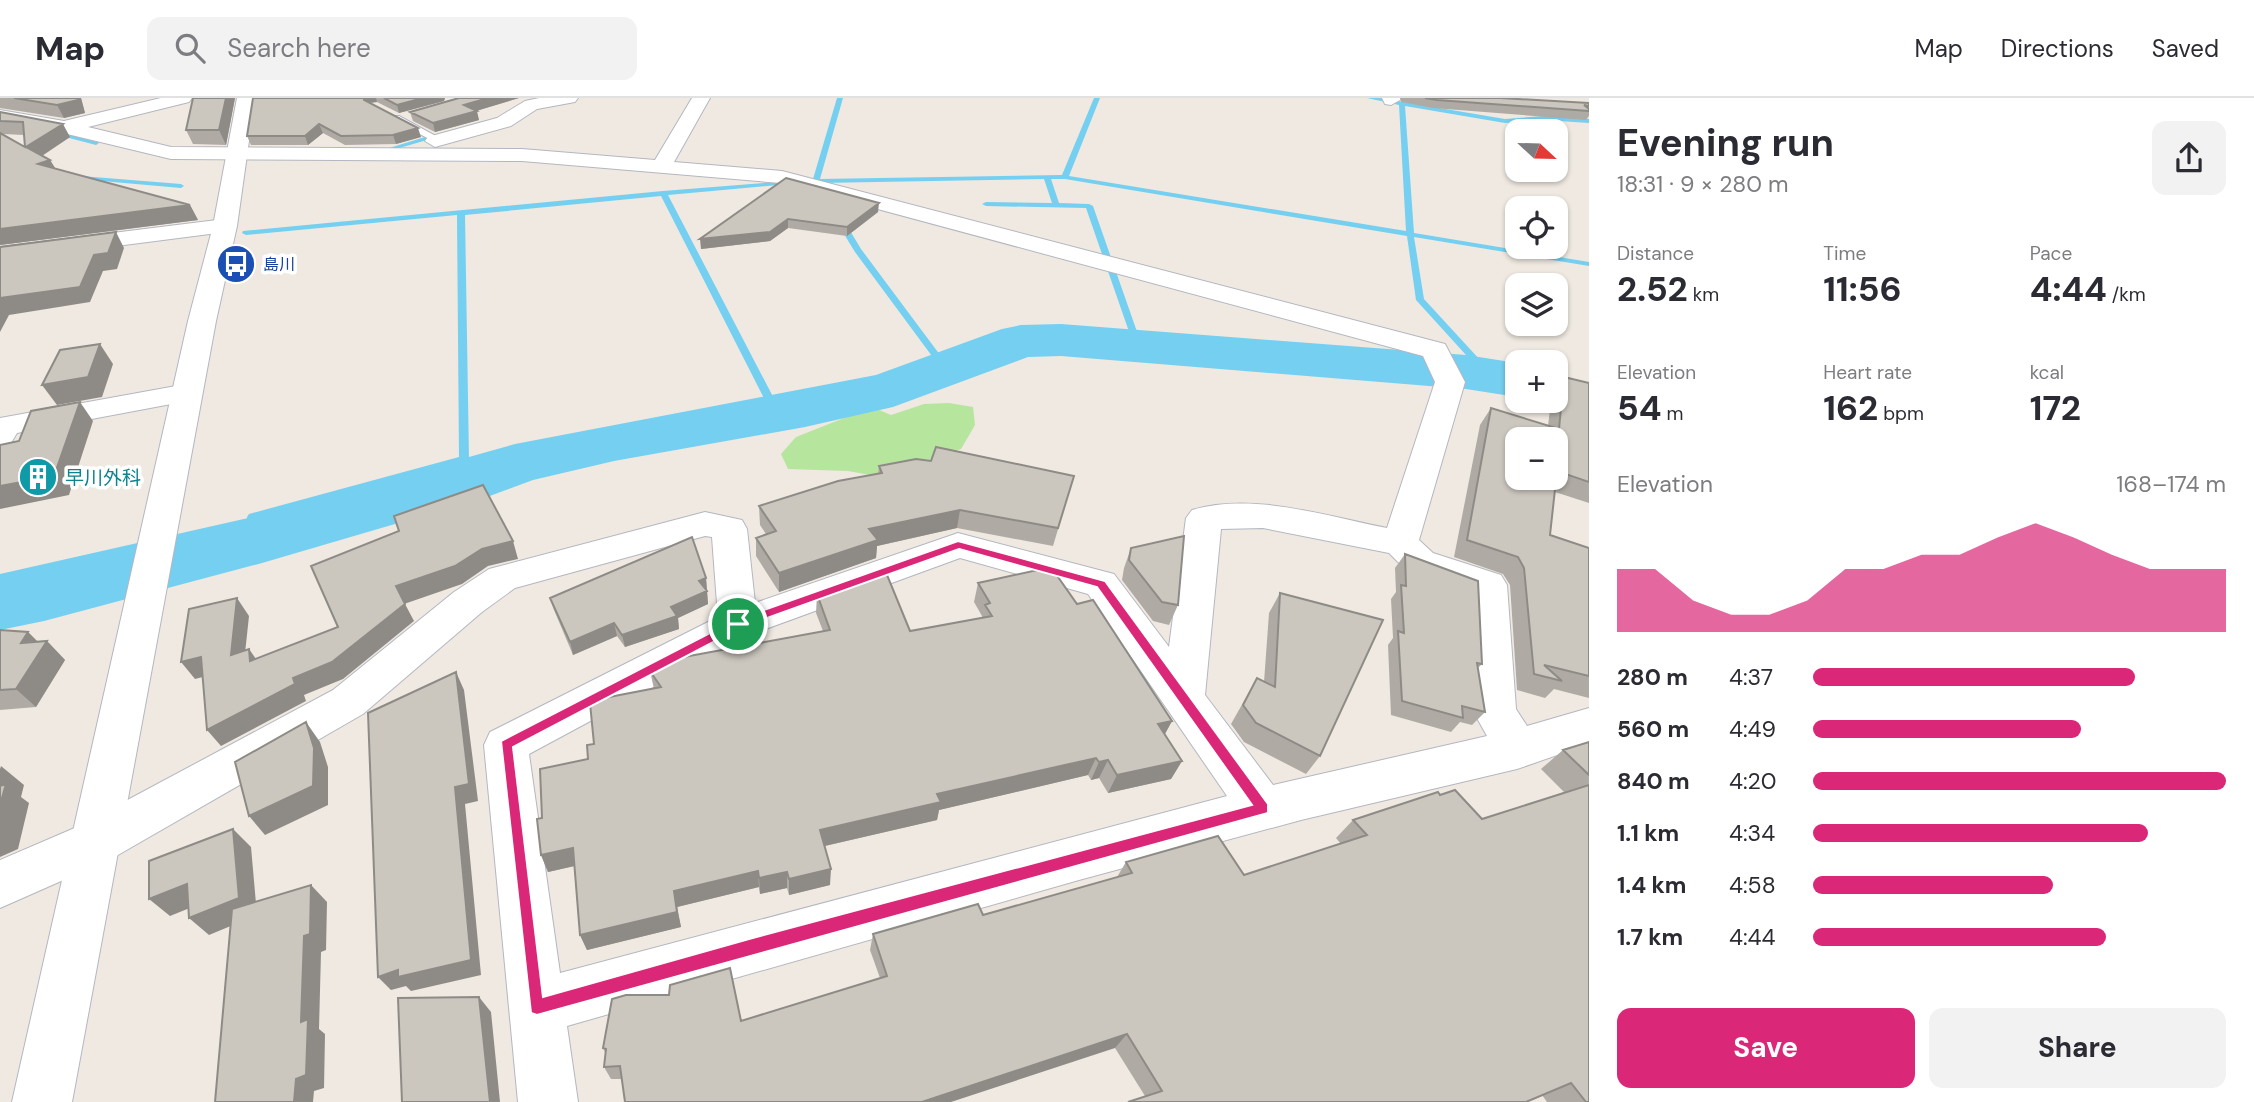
<!DOCTYPE html>
<html lang="en">
<head>
<meta charset="utf-8">
<style>
	:root { --surface:#fff; --page:#f2f2f3; --text:#2b2b33; --muted:#7c7c81; --line:#e1e1e2; --accent:#db2777 }
	body { margin:0; font-family:"DM Sans","Noto Sans JP",sans-serif; background:var(--page); color:var(--text); height:100vh; display:flex; flex-direction:column; font-size:26px; white-space:nowrap }
	* { box-sizing:border-box; margin:0 }
	p { font-size:23px; color:var(--muted) }
	.icon { flex:none; width:38px; height:38px; fill:none; stroke:currentColor; stroke-width:2; stroke-linecap:round; stroke-linejoin:round }
	.map { position:relative; flex:1; overflow:hidden }
	.sheet { display:flex; flex-direction:column; background:var(--surface); width:665px }
	.sheet>* { flex:none }
	.needle { width:46px; rotate:112deg }
	.fabs { position:absolute; left:1505px; top:21px; display:grid; gap:14px }
	.fabs a { display:grid; place-items:center; width:63px; height:63px; border-radius:14px; background:var(--surface); box-shadow:0 2px 5px #0004; font-size:35px }
	.pin { position:absolute; display:grid; place-items:center; width:60px; height:60px; color:#fff; margin:-30px; border:4px solid #fff; border-radius:50%; box-shadow:0 2px 7px #0007 }
	.round { display:grid; place-items:center; flex:none; width:74px; height:74px; border-radius:14px; background:var(--page) }
	.headline { display:flex; align-items:center; justify-content:space-between; height:119px; padding:0 28px }
	h1 { font-size:38px; font-weight:700; line-height:52px }
	.metrics { display:grid; grid-template-columns:repeat(3,1fr); gap:10px; height:119px; padding:7px 28px }
	.metrics div { display:grid; align-content:center }
	.metrics b { font-size:35px; font-weight:700 }
	.metrics small { font-size:19px; font-weight:400 }
	.metrics p { font-size:19px }
	.chart { height:196px; padding:14px 28px }
	.chart p { display:flex; justify-content:space-between }
	.chart svg { width:100%; height:126px; margin-top:7px; fill:var(--accent); opacity:.7 }
	.primary-button { display:flex; gap:14px; margin-top:auto; padding:14px 28px }
	.primary-button a { flex:1; height:80px; border-radius:14px; background:var(--accent); color:#fff; font-size:28px; font-weight:700; line-height:80px; text-align:center }
	.primary-button a+a { background:var(--page); color:var(--text) }
	ul { padding:0 28px; list-style:none; font-size:23px }
	li { display:grid; grid-template-columns:112px 84px 1fr; align-items:center; height:52px }
	li i { height:18px; border-radius:9px; background:var(--accent) }
	header { display:flex; align-items:center; gap:42px; box-sizing:border-box; height:98px; padding:0 35px; background:var(--surface); border-bottom:2px solid var(--line) }
	header strong { font-size:33px }
	nav { display:flex; gap:38px; margin-inline-start:auto; font-size:24px }
	.search { width:490px; height:63px; background:var(--page); display:flex; align-items:center; gap:18px; box-sizing:border-box; padding:0 24px; border-radius:14px; color:var(--muted); font-size:26px }
	main { display:flex; flex:1; min-height:0 }
	.map>svg:first-child { display:block }
	.green { fill:#b6e59e }
	.lines { fill:none; stroke-linecap:round; stroke-linejoin:round }
	.stream { fill:#75cff0; fill-rule:evenodd }
	.river { fill:#75cff0; fill-rule:evenodd }
	.lane-casing { stroke:#b4b7c1; stroke-width:2 }
	.street-casing { stroke:#b4b7c1; stroke-width:2 }
	.secondary-casing { stroke:#b4b7c1; stroke-width:2 }
	.lane { fill:#fff; fill-rule:evenodd }
	.street { fill:#fff; fill-rule:evenodd }
	.secondary { fill:#fff; fill-rule:evenodd }
	.wall { fill:#afaba4; fill-rule:evenodd }
	.shaded-wall { fill:#8e8b86 }
	.building { fill:#cbc7bf; stroke:#8e8b86; stroke-width:2; fill-rule:evenodd }
	.route { fill:#db2777; stroke:#fff; stroke-width:2; fill-rule:evenodd }
	.labels { text-anchor:middle; stroke-width:7; stroke-linejoin:round; paint-order:stroke }
	.far-transit-label { font-size:16px; fill:#164399; stroke:#fff; text-anchor:start }
	.culture-label { font-size:19px; fill:#0d838f; stroke:#fff; text-anchor:start }
</style>
</head>
<body>
<header>
<strong>Map</strong>
<div class="search"><svg class="icon" aria-label="search" viewBox="0 0 24 24"><circle cx="10" cy="10" r="6"/><path d="M15 15l6 6"/></svg>Search here</div>
<nav><a>Map</a><a>Directions</a><a>Saved</a></nav>
</header>
<main>
<div class="map">
<svg width="1589" height="1004" viewBox="0 0 1589 1004">
	<rect width="100%" height="100%" fill="#efe9e1"/>
	<!-- green -->
	<path class="green" d="M 949,305 L 973,309 L 975,327 L 961,351 L 881,379 L 848,373 L 788,371 L 781,356 L 796,339 L 872,309 L 891,317 L 924,306 Z"/>
	<g class="lines">
		<!-- stream -->
		<path class="stream" d="M 837,0 L 843,0 L 820,81 L 1062,77 L 1094,0 L 1100,0 L 1069,78 L 1406,133 L 1399,7 L 1367,0 L 1380,0 L 1505,21 L 1544,18 L 1589,21 L 1589,25 L 1544,22 L 1505,25 L 1405,8 L 1414,135 L 1589,164 L 1589,168 L 1414,139 L 1424,201 L 1492,275 L 1494,277 L 1489,280 L 1486,279 L 1416,202 L 1407,138 L 1065,81 L 1051,81 L 1059,105 L 1089,106 L 1093,108 L 1142,248 L 1138,251 L 1134,248 L 1086,110 L 986,108 L 982,106 L 986,104 L 1052,105 L 1044,81 L 820,85 L 821,87 L 818,89 L 813,85 L 799,85 L 668,97 L 782,316 L 777,319 L 772,316 L 661,98 L 465,117 L 469,361 L 468,386 L 460,386 L 459,384 L 459,366 L 259,421 L 260,443 L 254,447 L 250,446 L 247,419 L 249,416 L 459,359 L 457,117 L 246,137 L 242,135 L 243,133 L 663,93 L 813,81 Z
			M 52,32 L 98,44 L 99,45 L 96,47 L 50,35 Z
			M 425,39 L 427,42 L 389,53 L 386,51 Z
			M 81,78 L 181,86 L 184,88 L 181,90 L 79,81 L 78,80 Z
			M 837,121 L 843,121 L 861,151 L 949,269 L 949,273 L 943,273 L 855,154 L 836,123 Z"/>
		<!-- river -->
		<path class="river" d="M 1061,226 L 1466,257 L 1517,265 L 1517,299 L 1466,291 L 1061,258 L 1028,259 L 893,309 L 805,329 L 614,363 L 533,382 L 487,399 L 262,465 L 44,523 L 0,532 L 0,476 L 262,417 L 515,346 L 876,277 L 1002,231 L 1021,227 Z"/>
		<!-- lane casing -->
		<g class="lane-casing">
			<path id="lane" d="M 393,18 L 399,18 L 443,42 L 435,44 L 393,22 Z"/>
		</g>
		<!-- street casing -->
		<g class="street-casing">
			<path id="street" d="M 161,0 L 192,0 L 189,4 L 88,29 L 171,49 L 522,51 L 655,62 L 692,0 L 710,0 L 674,64 L 782,73 L 1445,246 L 1465,284 L 1419,442 L 1433,455 L 1501,477 L 1507,487 L 1516,611 L 1527,628 L 1589,610 L 1589,646 L 1517,671 L 1301,722 L 1079,782 L 567,928 L 578,1004 L 518,1004 L 484,647 L 490,634 L 718,519 L 712,439 L 705,438 L 515,490 L 482,514 L 363,616 L 111,761 L 0,810 L 0,762 L 77,729 L 333,592 L 454,494 L 489,471 L 705,414 L 742,422 L 747,431 L 755,505 L 958,435 L 1114,476 L 1169,549 L 1186,420 L 1192,412 C 1254,394 1325,418 1387,430 L 1435,284 L 1423,258 L 781,85 L 522,63 L 171,61 L 63,35 L 0,24 L 0,12 L 64,23 ZM 1263,430 L 1389,455 L 1407,473 L 1469,495 L 1473,613 L 1487,638 L 1273,687 L 1205,597 L 1221,431 ZM 960,460 L 1088,496 L 1227,698 L 560,875 L 529,656 L 752,536 Z
				M 539,0 L 578,0 L 575,4 L 537,11 L 511,28 L 435,49 L 425,43 L 428,39 L 497,20 L 525,3 Z
				M 1382,0 L 1400,0 L 1400,2 L 1391,7 L 1385,6 Z
				M 225,121 L 233,123 L 237,128 L 233,133 L 0,163 L 0,149 Z
				M 187,286 L 198,289 L 202,295 L 198,301 L 17,335 L 11,345 L 0,348 L 0,320 Z"/>
		</g>
		<!-- secondary casing -->
		<g class="secondary-casing">
			<path id="secondary" d="M 237,0 L 255,0 L 237,128 L 216,223 L 72,1004 L 12,1004 L 188,223 L 213,128 Z"/>
		</g>
		<!-- lane -->
		<use href="#lane" class="lane"/>
		<!-- street -->
		<use href="#street" class="street"/>
		<!-- secondary -->
		<use href="#secondary" class="secondary"/>
	</g>
	<!-- wall -->
	<path class="wall" d="M 0,0 L 81,0 L 85,15 L 64,20 L 0,10 Z
		M 235,0 L 226,47 L 193,46 L 186,32 Z
		M 253,0 L 445,0 L 444,3 L 399,15 L 377,4 L 370,5 L 421,39 L 396,46 L 345,47 L 323,35 L 308,47 L 251,47 L 247,38 Z
		M 458,0 L 519,0 L 476,13 L 479,22 L 435,34 L 413,23 L 410,14 Z
		M 1401,0 L 1500,0 L 1589,5 L 1589,18 L 1586,22 L 1433,10 L 1401,4 Z
		M 0,14 L 70,39 L 42,58 L 50,62 L 55,71 L 190,107 L 198,122 L 0,147 ZM 3,36 L 24,37 L 25,49 Z
		M 786,80 L 878,114 L 847,138 L 788,130 L 770,143 L 701,151 Z
		M 1564,279 L 1589,285 L 1589,405 L 1555,394 L 1550,437 L 1589,450 L 1589,600 L 1554,591 L 1545,600 L 1517,592 L 1510,487 L 1503,476 L 1454,459 L 1480,327 L 1491,310 L 1548,328 L 1551,303 L 1556,303 L 1556,290 Z
		M 931,363 L 1074,378 L 1053,448 L 957,430 L 877,448 L 876,460 L 779,494 L 756,458 L 756,440 L 766,436 L 760,427 L 759,408 L 878,376 L 879,368 Z
		M 1131,450 L 1178,507 L 1169,527 L 1153,523 L 1122,482 L 1124,470 Z
		M 1405,456 L 1482,566 L 1478,570 L 1485,614 L 1472,627 L 1460,624 L 1451,634 L 1391,617 L 1388,547 L 1393,540 L 1391,501 L 1396,494 L 1395,470 Z
		M 706,480 L 708,506 L 678,520 L 679,531 L 625,549 L 617,538 L 573,557 L 554,512 L 550,500 Z
		M 978,485 L 1077,506 L 1172,623 L 1165,636 L 1182,663 L 1171,681 L 1108,695 L 1099,680 L 1091,682 L 1088,677 L 939,712 L 937,722 L 825,748 L 830,787 L 789,797 L 787,790 L 760,796 L 759,789 L 677,809 L 681,829 L 587,852 L 580,837 L 574,768 L 548,774 L 541,757 L 542,720 L 588,661 L 594,646 L 654,591 L 650,573 L 823,533 L 816,515 L 817,496 L 910,533 L 982,520 L 982,518 L 974,504 Z
		M 1280,495 L 1320,658 L 1306,676 L 1244,644 L 1231,626 L 1257,580 L 1264,584 L 1269,515 Z
		M 0,532 L 28,534 L 38,544 L 47,543 L 65,562 L 36,609 L 0,612 Z
		M 1589,644 L 1589,1004 L 1547,1004 L 1542,997 L 1145,998 L 1115,950 L 622,981 L 611,981 L 604,969 L 606,956 L 603,950 L 741,923 L 880,880 L 870,852 L 873,836 L 983,817 L 1117,779 L 1126,764 L 1244,777 L 1341,746 L 1336,740 L 1353,722 L 1440,697 L 1482,721 L 1564,694 L 1541,671 L 1563,652 Z"/>
	<!-- shaded-wall -->
	<path class="shaded-wall" d="M 78,0 L 81,0 L 85,15 L 64,20 L 57,7 Z
		M 226,0 L 235,0 L 226,47 L 219,32 Z
		M 364,0 L 376,0 L 377,4 L 367,5 L 364,2 Z
		M 423,0 L 445,0 L 444,3 L 399,15 L 397,7 Z
		M 488,0 L 519,0 L 466,16 L 464,7 Z
		M 477,13 L 479,22 L 435,34 L 433,25 Z
		M 63,26 L 70,39 L 34,63 L 26,49 Z
		M 319,26 L 323,35 L 308,47 L 305,38 Z
		M 418,30 L 421,39 L 396,46 L 393,37 Z
		M 50,62 L 59,76 L 38,66 Z
		M 879,105 L 878,114 L 847,138 L 847,129 Z
		M 190,107 L 198,122 L 0,147 L 0,131 Z
		M 788,121 L 788,130 L 770,143 L 701,151 L 700,141 Z
		M 116,134 L 124,150 L 117,171 L 103,173 L 90,204 L 9,217 L 0,234 L 0,200 L 94,157 Z
		M 100,246 L 113,266 L 102,299 L 57,307 L 42,287 Z
		M 80,304 L 93,323 L 69,397 L 0,411 L 0,388 Z
		M 960,412 L 957,430 L 877,448 L 876,460 L 779,494 L 779,475 L 869,431 Z
		M 513,443 L 518,461 L 488,468 L 462,486 L 404,506 L 396,488 L 482,451 Z
		M 706,480 L 708,506 L 678,520 L 679,531 L 625,549 L 622,537 L 671,509 L 699,483 Z
		M 237,500 L 249,518 L 243,574 L 231,557 Z
		M 405,506 L 414,523 L 343,581 L 304,597 L 306,603 L 221,648 L 207,632 Z
		M 614,525 L 617,538 L 573,557 L 570,544 Z
		M 28,534 L 43,549 L 47,543 L 65,562 L 36,609 L 16,591 L 21,545 Z
		M 249,551 L 261,568 L 250,563 Z
		M 201,559 L 214,576 L 195,581 L 181,564 Z
		M 456,574 L 464,592 L 478,703 L 465,706 L 481,877 L 411,893 L 406,888 L 391,892 L 378,879 L 398,872 L 455,689 Z
		M 1172,623 L 1162,641 L 1158,626 Z
		M 306,624 L 320,644 L 328,669 L 328,707 L 265,737 L 249,718 Z
		M 1096,660 L 1088,677 L 939,712 L 937,722 L 820,749 L 820,732 L 937,696 Z
		M 1108,662 L 1099,680 L 1091,682 L 1099,664 Z
		M 1182,663 L 1171,681 L 1108,695 L 1117,677 Z
		M 1,668 L 24,687 L 21,699 L 29,705 L 18,751 L 0,759 L 0,671 Z
		M 233,731 L 251,749 L 257,817 L 209,837 L 189,820 Z
		M 573,750 L 579,767 L 548,774 L 541,757 Z
		M 831,771 L 830,787 L 789,797 L 789,781 Z
		M 758,773 L 759,789 L 677,809 L 681,829 L 587,852 L 580,837 L 674,793 Z
		M 787,774 L 787,790 L 760,796 L 759,780 Z
		M 187,786 L 207,803 L 170,818 L 149,801 Z
		M 311,787 L 327,804 L 326,852 L 321,854 L 319,931 L 325,936 L 324,990 L 314,993 L 313,1004 L 294,1004 L 304,838 Z
		M 479,899 L 491,914 L 500,1004 L 490,1004 Z
		M 1127,936 L 1115,950 L 951,1004 L 921,1004 Z"/>
	<!-- building -->
	<path class="building" d="M 14,0 L 78,0 L 78,2 L 57,7 Z
		M 193,0 L 226,0 L 219,32 L 186,32 Z
		M 253,0 L 364,0 L 364,2 L 418,30 L 393,37 L 341,38 L 319,26 L 305,38 L 247,38 Z
		M 384,0 L 423,0 L 397,7 Z
		M 459,0 L 488,0 L 464,7 L 477,13 L 433,25 L 410,14 Z
		M 1425,0 L 1500,0 L 1589,5 L 1589,8 L 1584,7 L 1589,11 L 1589,13 L 1437,2 Z
		M 0,14 L 63,26 L 26,49 L 50,62 L 38,66 L 190,107 L 0,131 L 0,35 L 25,49 L 23,24 L 0,23 Z
		M 786,80 L 879,105 L 847,129 L 788,121 L 770,134 L 700,141 Z
		M 116,134 L 108,155 L 94,157 L 80,189 L 0,200 L 0,149 Z
		M 100,246 L 88,279 L 42,287 L 60,252 Z
		M 1564,279 L 1589,285 L 1589,384 L 1557,373 L 1550,437 L 1589,450 L 1589,578 L 1544,567 L 1562,583 L 1534,576 L 1524,470 L 1518,459 L 1467,442 L 1491,310 L 1559,331 ZM 1517,341 L 1556,341 L 1556,380 L 1517,380 Z
		M 80,304 L 54,378 L 0,388 L 0,347 L 19,343 L 31,313 Z
		M 936,349 L 1074,378 L 1058,430 L 960,412 L 869,431 L 878,442 L 779,475 L 756,440 L 776,433 L 759,408 L 838,383 L 882,375 L 879,368 L 916,361 L 931,363 Z
		M 483,387 L 513,443 L 482,451 L 455,468 L 396,488 L 405,506 L 332,564 L 293,580 L 295,586 L 207,632 L 201,559 L 181,564 L 189,511 L 237,500 L 231,557 L 249,551 L 250,563 L 338,529 L 311,468 L 399,433 L 394,418 Z
		M 1184,438 L 1178,507 L 1162,504 L 1129,462 L 1131,450 Z
		M 692,439 L 706,480 L 699,483 L 707,493 L 671,509 L 677,518 L 622,537 L 614,525 L 570,544 L 550,500 Z
		M 1405,456 L 1478,483 L 1482,566 L 1477,565 L 1485,614 L 1462,608 L 1463,620 L 1402,603 L 1398,533 L 1404,535 L 1401,487 L 1406,488 Z
		M 1051,469 L 1077,506 L 1093,502 L 1172,623 L 1158,626 L 1182,663 L 1117,677 L 1108,662 L 1099,664 L 1096,660 L 937,696 L 941,704 L 820,732 L 831,771 L 789,781 L 787,774 L 759,780 L 758,773 L 674,793 L 677,814 L 580,837 L 573,750 L 541,757 L 537,721 L 542,720 L 540,671 L 588,661 L 587,647 L 594,646 L 590,605 L 599,601 L 661,589 L 650,573 L 673,561 L 830,532 L 817,496 L 885,472 L 910,533 L 992,518 L 985,507 L 990,505 L 978,485 Z
		M 1280,495 L 1383,522 L 1320,658 L 1256,625 L 1243,607 L 1257,580 L 1275,589 Z
		M 0,532 L 28,534 L 21,545 L 47,543 L 16,591 L 0,592 Z
		M 456,574 L 469,686 L 455,689 L 471,862 L 398,879 L 398,872 L 378,879 L 368,615 Z
		M 306,624 L 314,650 L 313,688 L 249,718 L 235,664 Z
		M 1589,644 L 1589,677 L 1563,652 Z
		M 6,686 L 0,707 L 0,688 Z
		M 1589,687 L 1589,1004 L 1586,1004 L 1571,985 L 1526,1004 L 1128,1004 L 1162,993 L 1127,936 L 922,1004 L 625,1004 L 620,968 L 604,969 L 606,951 L 603,950 L 612,901 L 626,897 L 669,897 L 670,887 L 730,870 L 741,923 L 887,878 L 873,836 L 978,806 L 983,817 L 1132,775 L 1126,764 L 1218,738 L 1244,777 L 1367,737 L 1353,722 L 1438,694 L 1440,697 L 1455,692 L 1482,721 Z
		M 233,731 L 239,800 L 189,820 L 187,786 L 149,801 L 149,763 Z
		M 311,787 L 310,836 L 304,838 L 301,924 L 308,921 L 306,977 L 296,981 L 294,1004 L 215,1004 L 232,811 Z
		M 479,899 L 490,1004 L 402,1004 L 398,900 Z"/>
	<!-- route -->
	<path class="route" d="M 958,443 L 1105,483 L 1268,706 L 1268,715 L 537,917 L 531,915 L 501,643 L 733,523 ZM 959,451 L 1097,489 L 1252,707 L 749,841 L 543,899 L 513,649 L 742,529 Z"/>
	<!-- icons -->
	<defs>
		<g id="bus-disc" transform="scale(2.0125)"><circle r="9.5" fill="#1a4fb4" stroke="#fff"/><path d="M-5-6H5V4H4V6H2V4H-2V6H-4V4H-5ZM-3.5-4V0h7V-4ZM-3.5 1.2v1.5H-2V1.2ZM2 1.2v1.5H3.5V1.2Z" fill="#fff"/></g>
		<g id="building-disc" transform="scale(2.0125)"><circle r="9.5" fill="#0f9aa8" stroke="#fff"/><path d="M-4-6H4V6H1V3H-1V6H-4ZM-2.5-4.3h1.7v1.8h-1.7ZM.8-4.3h1.7v1.8H.8ZM-2.5-1h1.7V.8h-1.7ZM.8-1h1.7V.8H.8Z" fill="#fff"/></g>
	</defs>
	<g fill-rule="evenodd">
		<use href="#bus-disc" x="236" y="166"/>
		<use href="#building-disc" x="38" y="379"/>
	</g>
	<g class="labels">
		<!-- far-transit labels -->
		<g class="far-transit-label">
			<text x="263" y="172">島川</text>
		</g>
		<!-- culture labels -->
		<g class="culture-label">
			<text x="65" y="386">早川外科</text>
		</g>
	</g>
</svg>
<div class="fabs">
<a><svg class="needle" viewBox="-14 -14 28 28"><path d="M0-13l5 13h-10z" fill="#e53935"/><path d="M0 13l5-13h-10z" fill="#7c7c81"/></svg></a>
<a><svg class="icon" aria-label="locate" viewBox="0 0 24 24"><circle cx="12" cy="12" r="6"/><path d="M12 2v4M12 18v4M2 12h4M18 12h4"/></svg></a>
<a><svg class="icon" aria-label="layers" viewBox="0 0 24 24"><path d="M12 4l9 5-9 5-9-5zM3 14l9 5 9-5"/></svg></a>
<a>+</a>
<a>−</a>
</div>
<div class="pin" style="left:738px;top:526px;background:#1e9e55"><svg class="icon" aria-label="arrive" viewBox="0 0 24 24"><path d="M6 21V4h12l-3 4 3 4H6"/></svg></div>
</div>
<section class="sheet">
<div class="headline"><div><h1>Evening run</h1><p>18:31 · 9 × 280 m</p></div><a class="round"><svg class="icon" aria-label="share" viewBox="0 0 24 24"><path d="M12 15V3M7 8l5-5 5 5M5 13v7h14v-7"/></svg></a></div>
<div class="metrics">
<div><p>Distance</p><b>2.52<small> km</small></b></div>
<div><p>Time</p><b>11:56</b></div>
<div><p>Pace</p><b>4:44<small> /km</small></b></div>
</div>
<div class="metrics">
<div><p>Elevation</p><b>54<small> m</small></b></div>
<div><p>Heart rate</p><b>162<small> bpm</small></b></div>
<div><p>kcal</p><b>172</b></div>
</div>
<div class="chart"><p><span>Elevation</span>168–174 m</p>
<svg viewBox="0 0 160 44" preserveAspectRatio="none"><path d="M0 44V22L10 22L20 33L30 38L40 38L50 33L60 22L70 22L80 17L90 17L100 11L110 6L120 11L130 17L140 22L150 22L160 22V44z"/></svg>
</div>
<ul>
<li><b>280 m</b>4:37<i style="width:78%"></i></li>
<li><b>560 m</b>4:49<i style="width:65%"></i></li>
<li><b>840 m</b>4:20<i style="width:100%"></i></li>
<li><b>1.1 km</b>4:34<i style="width:81%"></i></li>
<li><b>1.4 km</b>4:58<i style="width:58%"></i></li>
<li><b>1.7 km</b>4:44<i style="width:71%"></i></li>
</ul>
<div class="primary-button"><a>Save</a><a>Share</a></div>
</section>
</main>
</body>
</html>
